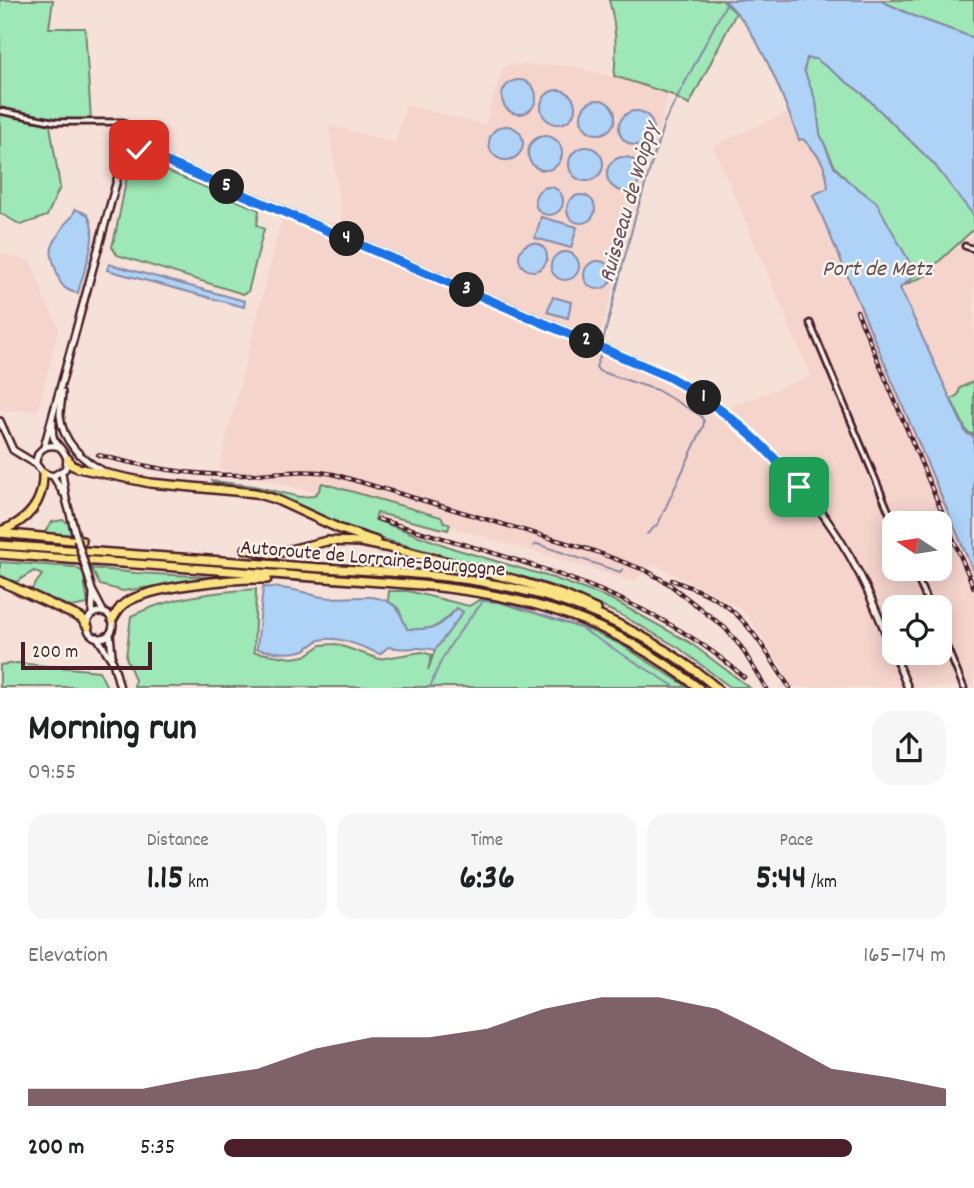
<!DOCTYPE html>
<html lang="en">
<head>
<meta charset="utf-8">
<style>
	:root { --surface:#fff; --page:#f6f6f6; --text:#202124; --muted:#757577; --accent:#4a1f2b }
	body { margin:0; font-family:Dekko,sans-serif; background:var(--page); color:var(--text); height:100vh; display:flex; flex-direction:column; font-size:26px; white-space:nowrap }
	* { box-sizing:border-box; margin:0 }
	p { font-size:23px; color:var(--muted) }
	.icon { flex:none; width:38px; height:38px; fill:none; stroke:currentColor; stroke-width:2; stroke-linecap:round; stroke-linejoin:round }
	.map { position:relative; height:688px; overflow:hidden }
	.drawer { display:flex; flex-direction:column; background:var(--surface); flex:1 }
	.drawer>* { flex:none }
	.needle { width:46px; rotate:282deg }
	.controls { position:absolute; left:882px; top:511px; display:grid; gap:14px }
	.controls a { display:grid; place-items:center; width:70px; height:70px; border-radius:14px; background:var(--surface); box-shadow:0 4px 18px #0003; font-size:35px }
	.scale { position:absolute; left:21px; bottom:18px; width:131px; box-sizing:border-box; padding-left:7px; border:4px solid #4a1f2b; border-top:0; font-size:19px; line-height:24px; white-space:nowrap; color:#4a1f2b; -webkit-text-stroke:5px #f7f3e8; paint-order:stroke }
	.pin { position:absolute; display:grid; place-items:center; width:60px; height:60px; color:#fff; margin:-30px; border-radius:14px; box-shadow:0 4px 10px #0006 }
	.km { position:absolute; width:35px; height:35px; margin:-18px; border-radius:50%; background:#222; color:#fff; font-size:19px; line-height:35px; text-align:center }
	.round { display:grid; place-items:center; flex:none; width:74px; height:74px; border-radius:21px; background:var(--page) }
	.headline { display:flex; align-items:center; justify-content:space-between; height:119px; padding:0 28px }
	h1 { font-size:38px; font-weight:700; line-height:52px }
	.figures { display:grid; grid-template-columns:repeat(3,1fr); gap:10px; height:119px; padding:7px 28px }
	.figures div { display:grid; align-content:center; border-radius:18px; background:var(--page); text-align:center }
	.figures b { font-size:35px; font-weight:700 }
	.figures small { font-size:19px; font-weight:400 }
	.figures p { font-size:19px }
	.chart { height:196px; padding:14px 28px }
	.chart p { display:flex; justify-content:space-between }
	.chart svg { width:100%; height:126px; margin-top:7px; fill:var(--accent); opacity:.7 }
	ul { padding:0 28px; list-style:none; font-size:23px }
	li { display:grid; grid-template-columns:112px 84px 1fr; align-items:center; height:52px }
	li i { height:18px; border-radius:9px; background:var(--accent) }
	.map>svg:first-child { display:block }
	.built { fill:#f5d4cc; fill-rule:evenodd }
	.green { fill:#9ee7b6; stroke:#748370; stroke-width:2 }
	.water { fill:#afd2f7; stroke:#878aa5; stroke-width:2 }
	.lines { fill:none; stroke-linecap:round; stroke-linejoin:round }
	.stream { stroke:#878aa5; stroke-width:2 }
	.street-casing { stroke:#4a1f2b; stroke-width:9 }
	.secondary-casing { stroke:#4a1f2b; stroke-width:10 }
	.highway-casing { stroke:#4a1f2b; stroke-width:12 }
	.street { stroke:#f7f3e8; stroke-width:3.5 }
	.secondary { stroke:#f7f3e8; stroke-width:5 }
	.highway { stroke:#fae181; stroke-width:7 }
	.rail-casing { stroke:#4a1f2b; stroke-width:4.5 }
	.rail { stroke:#f7f3e8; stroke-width:2; stroke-dasharray:5; stroke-linecap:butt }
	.secondary-bridge-casing { stroke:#4a1f2b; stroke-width:10; stroke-linecap:butt }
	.secondary-bridge { stroke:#f7f3e8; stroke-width:5 }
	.route-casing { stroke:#fff; stroke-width:14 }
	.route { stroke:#1a73e8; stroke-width:9 }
	.labels { text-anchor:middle; stroke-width:5; stroke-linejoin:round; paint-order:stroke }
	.street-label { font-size:21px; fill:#4a1f2b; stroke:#f7f3e8 }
	.water-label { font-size:23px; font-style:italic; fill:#634c5e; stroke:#f7f3e8 }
</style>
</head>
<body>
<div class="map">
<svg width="974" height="688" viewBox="0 0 974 688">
	<rect width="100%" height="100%" fill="#f6e1d8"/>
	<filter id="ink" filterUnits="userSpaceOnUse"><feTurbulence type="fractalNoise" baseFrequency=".0143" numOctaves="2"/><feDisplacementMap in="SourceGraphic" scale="14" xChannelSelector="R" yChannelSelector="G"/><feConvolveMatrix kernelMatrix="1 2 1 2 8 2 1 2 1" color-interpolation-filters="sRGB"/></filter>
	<g filter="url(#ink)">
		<!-- built -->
		<path class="built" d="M 509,64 L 572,66 L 669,92 L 599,339 L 722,410 L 811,376 L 713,146 L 789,112 L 816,102 L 919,274 L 971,237 L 974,240 L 974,687 L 779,687 L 789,678 L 748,616 L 732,603 L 653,564 L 634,582 L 455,528 L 219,468 L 282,219 L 342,223 L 329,125 L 395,143 L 406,105 L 485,125 L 502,69 ZM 894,523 L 940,523 L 940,569 L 894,569 ZM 894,607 L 940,607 L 940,653 L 894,653 Z
			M 0,253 L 31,261 L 44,298 L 59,327 L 38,411 L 0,410 Z"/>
		<!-- green -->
		<path class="green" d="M 0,0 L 53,0 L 49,28 L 85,28 L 91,120 L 56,120 L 0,107 Z
			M 609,0 L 722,0 L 736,13 L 689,105 L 670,94 L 614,76 C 617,51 616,24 609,0 Z
			M 879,0 L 974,0 L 974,38 L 916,17 Z
			M 807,58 L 816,59 L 863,94 L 934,164 L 974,216 L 974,229 L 934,266 L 936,271 L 900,287 L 916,275 L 876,202 L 848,181 L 835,167 L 820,134 L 816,102 L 804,70 Z
			M 0,113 L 50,125 L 60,187 L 47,216 L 21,225 L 0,213 Z
			M 139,159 L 259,210 L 257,225 L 264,229 L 248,292 L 243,294 L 117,255 L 112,247 C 120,218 123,190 131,161 Z
			M 974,381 L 974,435 L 967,432 L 951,399 L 958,395 L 960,388 Z
			M 212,481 L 254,486 L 300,497 L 313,496 L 318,492 L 322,483 L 441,517 L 444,522 L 450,524 L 448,530 L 377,513 L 375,520 L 455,549 L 553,578 L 611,599 L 689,642 L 749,687 L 730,687 L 679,648 L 621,615 L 569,592 L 538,581 L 368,535 L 256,489 L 213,483 Z
			M 63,520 L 68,523 L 72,538 L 50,537 L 44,533 L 52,522 Z
			M 0,562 L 74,567 L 83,572 L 88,604 L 71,607 L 31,590 L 42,575 L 34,571 L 16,582 L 0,576 Z
			M 91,568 L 136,573 L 209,577 L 208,579 L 123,591 L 100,585 Z
			M 256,589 L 254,652 L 292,658 L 305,656 L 321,645 L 336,644 L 379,659 L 422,652 L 432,655 L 428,670 L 435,650 L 463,612 L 457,608 C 438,628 435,630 407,629 L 398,608 L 388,601 L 389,591 L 408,591 L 469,606 L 479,600 L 499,602 L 589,630 L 620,644 L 688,687 L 134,687 L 135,680 L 126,657 L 131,616 C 170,597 214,592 256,589 Z
			M 17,663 L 99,671 L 107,687 L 0,687 L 0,665 Z"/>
		<!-- water -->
		<path class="water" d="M 724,0 L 879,0 L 916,17 L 974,38 L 974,216 L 934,164 L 863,94 L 816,59 L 807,58 L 804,70 L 816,102 L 820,134 L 834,167 L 848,181 L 876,202 L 916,274 L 900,288 L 966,433 L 974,437 L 974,573 L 813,195 L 828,188 C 826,163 820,157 803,139 L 799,140 C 783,96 759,30 724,0 Z
			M502 97a17 17 0 1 1 34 0a17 17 0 1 1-34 0Z
			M541 107a17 17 0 1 1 34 0a17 17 0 1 1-34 0Z
			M581 117a17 17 0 1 1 34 0a17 17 0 1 1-34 0Z
			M619 128a17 17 0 1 1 34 0a17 17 0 1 1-34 0Z
			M489 143a17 17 0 1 1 34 0a17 17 0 1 1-34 0Z
			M528 153a17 17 0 1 1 34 0a17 17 0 1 1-34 0Z
			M569 164a17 17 0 1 1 34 0a17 17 0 1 1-34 0Z
			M607 174a17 17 0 1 1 34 0a17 17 0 1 1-34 0Z
			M535 201a14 14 0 1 1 28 0a14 14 0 1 1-28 0Z
			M567 209a14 14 0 1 1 28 0a14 14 0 1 1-28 0Z
			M 75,209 L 87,214 C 101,234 83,271 78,293 C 67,291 61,287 58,276 C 48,248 49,251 63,227 C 67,219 73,220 75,209 Z
			M 541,217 L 577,227 L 571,248 L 535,238 Z
			M519 257a14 14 0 1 1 28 0a14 14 0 1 1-28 0Z
			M551 266a14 14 0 1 1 28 0a14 14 0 1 1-28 0Z
			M584 275a14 14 0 1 1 28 0a14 14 0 1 1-28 0Z
			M 109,264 L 245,301 L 244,307 L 107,270 Z
			M 553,297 L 571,302 L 568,318 L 547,312 Z
			M 263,587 C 283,587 299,590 317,596 C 339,602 368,591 389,602 C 400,608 402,619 407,629 C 435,630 439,629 457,608 L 463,612 L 435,650 C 418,645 407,651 388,647 L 380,654 C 362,647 340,635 320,640 C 313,642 309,649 301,651 C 288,655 270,651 257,649 Z"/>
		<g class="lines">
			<!-- stream -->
			<path class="stream" d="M 603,341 L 635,218 L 664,123 L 728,0
				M 601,354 L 596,367 L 599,371 L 657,390 L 701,416 L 704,421 L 703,427 L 658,524 L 647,534
				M 534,546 L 537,544 L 620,572 L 623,569
				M 485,599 L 483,601 L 506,603 L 580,628 L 677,688
				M 430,688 C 442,652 459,632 482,603"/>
			<!-- street casing -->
			<g class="street-casing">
				<path id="street" d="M 0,111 L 56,122 L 123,122 L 129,127 L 129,151
					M 965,246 L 974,249
					M 810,323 L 894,524
					M 913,569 L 930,607
					M 940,631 L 964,688"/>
			</g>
			<!-- secondary casing -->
			<g class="secondary-casing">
				<path id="secondary" d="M 62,392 C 62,400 60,408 60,415 C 62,442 83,461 105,472
					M 0,421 L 13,450 L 36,464 L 43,473 L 53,476 L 65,469 C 71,453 60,451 54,439 C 51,433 53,427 53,422
					M 44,447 L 123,158 L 132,150 L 145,151 L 636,361 C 732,405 812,481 860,575 C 878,611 892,650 908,688
					M 36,464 C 36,450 46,443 59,447
					M 62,473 L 66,499 L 77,539
					M 53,476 L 63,493
					M 87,572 L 92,590 L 104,613
					M87 625a13 13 0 1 1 26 0a13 13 0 1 1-26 0Z
					M 92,615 L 93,593
					M 110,634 L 112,655
					M 97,637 L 113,662 L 120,688"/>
			</g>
			<!-- highway casing -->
			<g class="highway-casing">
				<path id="highway" d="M 68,459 L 71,465 L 78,468 L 150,483 L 255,493 L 275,499 L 340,529 L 376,541
					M 0,531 C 27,522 44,503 43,473
					M 0,533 L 82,541
					M 0,545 C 97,552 195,559 292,566 C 360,571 431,572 498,585 C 579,600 654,636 717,688
					M 246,549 L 273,554 L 327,541 L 360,542 L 400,550 L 516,580 L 566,596 L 597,610
					M 0,554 L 421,585 C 532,596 610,619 699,688
					M 0,581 L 81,618 L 88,627
					M 112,620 C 116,614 119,607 125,603 C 150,586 236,578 267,579"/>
			</g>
			<!-- street -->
			<use href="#street" class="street"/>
			<!-- secondary -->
			<use href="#secondary" class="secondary"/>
			<!-- highway -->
			<use href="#highway" class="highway"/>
			<!-- rail casing -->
			<g class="rail-casing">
				<path id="rail" d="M 857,311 L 974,588
					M 98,455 C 145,467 188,475 236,475 C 269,475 301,468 333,474 L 594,551 L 647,571 L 669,584 L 725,628 L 741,647 L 766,688
					M 378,519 C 505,558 641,586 744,677
					M 672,580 C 689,587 707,592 722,603 C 752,623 770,659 790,688"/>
			</g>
			<!-- rail -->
			<use href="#rail" class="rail"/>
			<!-- secondary-bridge casing -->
			<g class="secondary-bridge-casing">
				<path id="secondary-bridge" d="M 77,539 L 87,572"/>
			</g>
			<!-- secondary-bridge -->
			<use href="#secondary-bridge" class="secondary-bridge"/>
		</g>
	</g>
	<g class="lines" filter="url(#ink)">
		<!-- route casing -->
		<g class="route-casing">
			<path id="route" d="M 139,150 L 667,376 C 719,404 763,441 799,487"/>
		</g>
		<!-- route -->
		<use href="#route" class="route"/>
	</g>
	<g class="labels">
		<!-- street labels -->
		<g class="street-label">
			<text transform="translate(373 557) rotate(5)" y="7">Autoroute de Lorraine-Bourgogne</text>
		</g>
		<!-- water labels -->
		<g class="water-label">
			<text transform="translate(627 202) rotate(-74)" y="8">Ruisseau de Woippy</text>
			<text x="877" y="275">Port de Metz</text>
		</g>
	</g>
</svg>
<div class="controls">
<a><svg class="needle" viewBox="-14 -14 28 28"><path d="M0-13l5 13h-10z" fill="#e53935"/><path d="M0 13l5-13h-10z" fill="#757577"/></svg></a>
<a><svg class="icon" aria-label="locate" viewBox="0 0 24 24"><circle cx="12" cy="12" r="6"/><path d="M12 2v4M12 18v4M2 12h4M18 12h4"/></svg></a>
</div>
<div class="scale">200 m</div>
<div class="pin" style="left:799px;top:487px;background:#1e9e55"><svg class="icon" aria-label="arrive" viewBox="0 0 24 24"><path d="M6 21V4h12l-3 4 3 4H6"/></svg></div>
<div class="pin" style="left:139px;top:150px;background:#d93025"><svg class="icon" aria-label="check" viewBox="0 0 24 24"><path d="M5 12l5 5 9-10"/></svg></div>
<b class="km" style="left:704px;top:398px">1</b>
<b class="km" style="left:587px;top:341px">2</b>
<b class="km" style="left:467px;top:290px">3</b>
<b class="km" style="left:347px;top:239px">4</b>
<b class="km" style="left:227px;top:187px">5</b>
</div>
<section class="drawer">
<div class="headline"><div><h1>Morning run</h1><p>09:55</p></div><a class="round"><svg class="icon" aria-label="share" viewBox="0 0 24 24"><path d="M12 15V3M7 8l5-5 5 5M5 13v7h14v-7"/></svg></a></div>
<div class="figures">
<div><p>Distance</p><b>1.15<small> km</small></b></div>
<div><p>Time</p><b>6:36</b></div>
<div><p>Pace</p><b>5:44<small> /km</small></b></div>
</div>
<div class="chart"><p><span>Elevation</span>165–174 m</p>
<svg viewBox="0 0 160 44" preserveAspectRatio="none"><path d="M0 44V38L10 38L20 38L30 34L40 31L50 24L60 20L70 20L80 17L90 10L100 6L110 6L120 10L130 20L140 31L150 34L160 38V44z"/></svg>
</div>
<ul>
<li><b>200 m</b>5:35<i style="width:87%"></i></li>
</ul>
</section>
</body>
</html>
